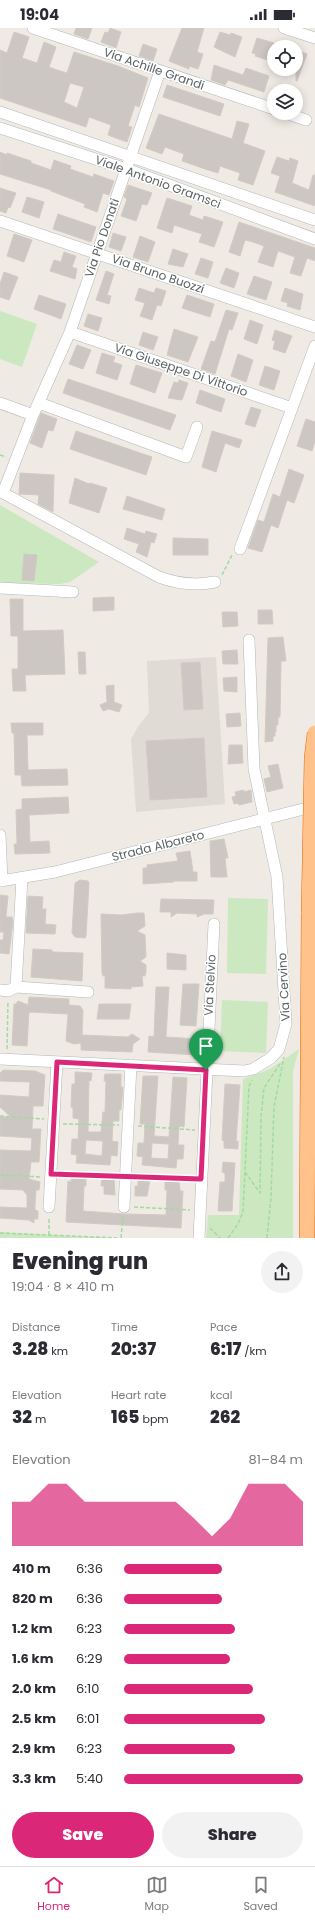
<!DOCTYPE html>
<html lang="en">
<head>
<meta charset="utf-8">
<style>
	:root { --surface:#fff; --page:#f2f2f3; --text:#2b2b33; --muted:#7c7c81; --line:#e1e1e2; --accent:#db2777 }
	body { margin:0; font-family:Poppins,sans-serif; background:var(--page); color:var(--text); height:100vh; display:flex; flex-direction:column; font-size:15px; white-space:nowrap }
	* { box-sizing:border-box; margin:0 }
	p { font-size:13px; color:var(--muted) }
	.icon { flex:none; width:22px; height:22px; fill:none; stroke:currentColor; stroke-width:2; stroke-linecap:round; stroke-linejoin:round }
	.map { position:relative; height:1210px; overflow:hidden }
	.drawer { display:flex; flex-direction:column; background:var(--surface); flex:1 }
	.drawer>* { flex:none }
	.tools { position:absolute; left:267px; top:12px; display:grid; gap:8px }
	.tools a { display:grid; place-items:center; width:36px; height:36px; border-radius:50%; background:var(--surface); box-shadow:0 2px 10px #0003; font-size:20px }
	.pin { position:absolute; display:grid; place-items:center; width:34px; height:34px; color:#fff; margin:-41px -17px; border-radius:50% 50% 50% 0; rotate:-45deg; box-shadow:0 0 4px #0007 }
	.pin .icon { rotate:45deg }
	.round { display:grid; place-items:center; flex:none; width:42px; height:42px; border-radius:21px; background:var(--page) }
	.overview { display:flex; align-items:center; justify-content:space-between; height:68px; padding:0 12px }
	h1 { font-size:22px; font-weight:800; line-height:30px }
	.stats { display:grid; grid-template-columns:repeat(3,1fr); gap:6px; height:68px; padding:4px 12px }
	.stats div { display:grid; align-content:center }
	.stats b { font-size:17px; font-weight:800 }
	.stats small { font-size:11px; font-weight:400 }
	.stats p { font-size:11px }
	.chart { height:112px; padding:8px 12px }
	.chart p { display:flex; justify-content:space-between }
	.chart svg { width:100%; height:72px; margin-top:4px; fill:var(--accent); opacity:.7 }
	.primary-button { display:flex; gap:8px; margin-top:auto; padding:8px 12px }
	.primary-button a { flex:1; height:46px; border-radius:24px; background:var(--accent); color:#fff; font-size:16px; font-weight:800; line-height:46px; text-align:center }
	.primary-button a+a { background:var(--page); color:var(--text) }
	ul { padding:0 12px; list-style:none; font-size:13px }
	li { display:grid; grid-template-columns:64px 48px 1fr; align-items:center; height:30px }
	li i { height:10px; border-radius:5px; background:var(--accent) }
	.status { display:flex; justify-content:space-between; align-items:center; height:28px; padding:0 20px; background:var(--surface); direction:ltr }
	.status svg { height:11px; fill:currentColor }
	.tab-bar { display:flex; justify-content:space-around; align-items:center; height:56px; border-top:1px solid var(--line); background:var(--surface); font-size:11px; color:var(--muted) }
	.tab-bar a { display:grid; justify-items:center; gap:2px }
	.tab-bar .active { color:var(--accent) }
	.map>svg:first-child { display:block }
	.education { fill:#e1dbd5 }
	.green { fill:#cbe8c0 }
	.building { fill:#ccc7c3; stroke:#d4cac2; fill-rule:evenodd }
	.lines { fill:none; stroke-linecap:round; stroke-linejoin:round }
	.minor-casing { stroke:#b2b7ba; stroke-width:12 }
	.highway-casing { stroke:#f36400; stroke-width:16 }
	.path { stroke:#a3daa2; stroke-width:1.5; stroke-dasharray:4 2; stroke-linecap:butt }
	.minor { stroke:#fff; stroke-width:11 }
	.highway { stroke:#ffc28b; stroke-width:15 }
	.highway-bridge-casing { stroke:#f36400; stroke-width:16; stroke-linecap:butt }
	.highway-bridge { stroke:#ffc28b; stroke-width:15 }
	.route-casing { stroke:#fff; stroke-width:8 }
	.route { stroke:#db2777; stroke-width:5 }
	.labels { text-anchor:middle; stroke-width:3; stroke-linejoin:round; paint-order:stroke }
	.street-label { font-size:12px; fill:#5c6365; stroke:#fff }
</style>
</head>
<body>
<div class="status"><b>19:04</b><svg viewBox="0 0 49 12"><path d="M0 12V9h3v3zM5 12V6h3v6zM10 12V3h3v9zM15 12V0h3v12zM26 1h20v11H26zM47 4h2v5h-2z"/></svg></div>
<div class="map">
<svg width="315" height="1210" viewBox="0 0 315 1210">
	<rect width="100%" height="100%" fill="#efeae4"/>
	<!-- education -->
	<path class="education" d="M 216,629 L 225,776 L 136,784 L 131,711 L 139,697 L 149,685 L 147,633 Z"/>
	<!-- green -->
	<path class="green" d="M 0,283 L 37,296 L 22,339 L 0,331 Z
		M 0,477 L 99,534 L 70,554 L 60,556 L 0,555 Z
		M 228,870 L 268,871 L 266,946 L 227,945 Z
		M 222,972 L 268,974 L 266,1025 L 220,1023 Z
		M 299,1021 L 293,1043 L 293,1210 L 206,1210 L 208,1187 L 239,1187 L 243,1051 L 270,1041 Z
		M 0,1204 L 111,1210 L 0,1210 Z"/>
	<!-- building -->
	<path class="building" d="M 76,0 L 92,0 L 88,11 L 74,6 Z
		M 110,0 L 121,4 L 116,20 L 101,14 L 105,4 L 108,5 Z
		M 182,0 L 204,0 L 197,24 L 203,26 L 198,41 L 189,38 L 189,41 L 169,33 Z
		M 14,4 L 29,9 L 22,30 L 37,35 L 44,14 L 56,19 L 49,39 L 57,42 L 67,45 L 74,24 L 118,38 L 148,50 L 139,79 L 135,77 L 128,98 L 132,99 L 127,114 L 108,107 L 111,97 L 89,89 L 86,99 L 0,70 L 0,22 L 7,25 ZM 70,55 L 84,59 L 77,80 L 64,74 Z
		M 220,4 L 230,7 L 231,5 L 242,9 L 235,29 L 214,19 Z
		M 257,10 L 274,15 L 274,34 L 255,28 L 256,26 L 252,25 Z
		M 143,16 L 157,21 L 153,33 L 139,28 Z
		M 296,22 L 307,26 L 297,53 L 296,53 Z
		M 214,37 L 243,47 L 246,40 L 269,48 L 264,64 L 228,52 L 225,57 L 211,52 Z
		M 167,57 L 224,76 L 220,88 L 163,69 Z
		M 159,86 L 232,111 L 237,93 L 249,96 L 243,115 L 265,123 L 253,157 L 238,152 L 240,145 L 220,138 L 218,145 L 205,141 L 182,133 L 184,126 L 165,119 L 162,126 L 146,120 Z
		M 0,124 L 7,127 L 7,125 L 31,133 L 31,135 L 51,142 L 54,132 L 71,138 L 70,141 L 93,149 L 94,146 L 114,153 L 109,167 L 103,165 L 97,184 L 84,179 L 85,176 L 51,163 L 51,162 L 0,146 Z
		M 277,129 L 289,133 L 290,130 L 298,133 L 292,155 L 309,162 L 313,147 L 315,147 L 315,178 L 275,164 L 280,148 L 271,145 Z
		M 128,157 L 152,165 L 147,177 L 142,176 L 136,193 L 121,188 L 127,171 L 124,169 Z
		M 0,160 L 16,165 L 10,180 L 8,179 L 6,185 L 0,183 Z
		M 27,169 L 44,174 L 39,190 L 22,184 Z
		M 167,170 L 192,178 L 189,187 L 203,192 L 204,188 L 223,194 L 214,219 L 199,214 L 202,206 L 174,197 L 172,205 L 157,200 Z
		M 58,186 L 96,199 L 91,214 L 53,201 Z
		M 239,194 L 315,220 L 315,233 L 307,230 L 301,248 L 290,245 L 295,229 L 278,223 L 273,239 L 258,234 L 264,218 L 253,214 L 245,212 L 240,228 L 229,224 Z
		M 113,205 L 126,209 L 121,223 L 109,219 Z
		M 14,206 L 32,212 L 24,234 L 7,228 Z
		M 140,208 L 155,214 L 148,234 L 133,229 Z
		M 173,221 L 188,226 L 183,239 L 168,236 Z
		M 64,224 L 76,228 L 72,239 L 77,241 L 75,251 L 50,243 L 54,232 L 61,234 Z
		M 201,230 L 213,234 L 208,250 L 195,246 Z
		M 226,240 L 239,245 L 234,260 L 220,255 Z
		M 106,243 L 114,246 L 107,267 L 111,268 L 109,276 L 96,272 Z
		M 4,244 L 18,249 L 9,272 L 0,269 L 0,256 Z
		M 254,248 L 272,254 L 266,272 L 247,266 Z
		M 139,260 L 154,265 L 156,260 L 166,263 L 161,278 L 157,277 L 152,292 L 140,288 L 145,275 L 135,272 Z
		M 285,260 L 303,266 L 300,282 L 287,278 L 288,275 L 281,273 Z
		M 39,267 L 66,276 L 61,291 L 34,281 Z
		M 187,267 L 214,276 L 210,289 L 182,280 Z
		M 226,282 L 238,285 L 232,302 L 229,301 L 215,346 L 201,341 L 211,313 L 215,314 Z
		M 88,286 L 102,290 L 98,303 L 84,298 Z
		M 250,292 L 263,297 L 257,316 L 244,311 Z
		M 174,301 L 198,309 L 188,334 L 167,327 Z
		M 275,302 L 292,308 L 285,325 L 273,321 L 275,313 L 272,312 Z
		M 143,304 L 158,309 L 153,322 L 139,317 Z
		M 77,317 L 91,322 L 83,341 L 69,336 Z
		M 102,325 L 115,329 L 113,334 L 122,337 L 117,352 L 96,345 Z
		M 238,326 L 253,332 L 246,354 L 231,348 Z
		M 136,337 L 162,345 L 155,365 L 130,356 Z
		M 265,338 L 280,343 L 274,362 L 259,357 Z
		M 68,351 L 176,387 L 170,402 L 63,365 Z
		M 179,352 L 188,355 L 182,372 L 168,370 L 174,354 L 178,355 Z
		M 200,362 L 225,371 L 221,384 L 196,375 Z
		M 251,379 L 261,382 L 255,399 L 245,396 Z
		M 41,385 L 57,391 L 53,403 L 48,402 L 42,420 L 30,415 Z
		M 306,391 L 315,394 L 315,413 L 312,423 L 297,418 Z
		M 76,403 L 152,429 L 146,447 L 70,421 Z
		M 212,403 L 242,412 L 239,420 L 225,415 L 216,444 L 202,439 Z
		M 289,441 L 304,447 L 294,475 L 287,472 L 278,500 L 271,497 L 262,524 L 248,520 L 258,492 L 264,494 L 273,466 L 280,469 Z
		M 20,445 L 54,447 L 53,484 L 38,476 L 39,467 L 19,466 Z
		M 75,450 L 89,456 L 90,455 L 107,460 L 99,485 L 69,475 Z
		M 127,468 L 165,481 L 162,492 L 123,481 Z
		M 127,500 L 145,506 L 146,503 L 157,506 L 154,515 L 151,514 L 147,529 L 136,524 L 139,516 L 124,511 Z
		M 173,510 L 208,511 L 208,527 L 173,527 Z
		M 24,526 L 37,527 L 34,553 L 22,552 Z
		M 114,569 L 114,582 L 93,583 L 93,570 Z
		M 10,571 L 23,571 L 23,603 L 63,602 L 65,646 L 25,647 L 26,663 L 13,663 L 12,641 L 18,641 L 18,608 L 11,608 Z
		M 258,582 L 272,582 L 273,596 L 258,596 Z
		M 222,584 L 237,584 L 238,598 L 223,599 Z
		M 283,609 L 286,633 L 281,633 L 280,689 L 278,689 L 278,697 L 276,697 L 276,704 L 275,704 L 275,708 L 273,708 L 273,713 L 265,714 L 268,610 Z
		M 237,622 L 238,636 L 223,636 L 222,623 Z
		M 78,624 L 85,624 L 86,646 L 79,646 Z
		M 200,634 L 203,681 L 184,682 L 181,635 Z
		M 237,649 L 237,664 L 224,663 L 223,650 Z
		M 114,657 L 114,674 L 122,677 L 119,684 L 109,681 L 103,683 L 100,677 L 107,674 L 106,658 Z
		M 240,685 L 241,698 L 227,699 L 226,686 Z
		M 11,695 L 43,695 L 43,707 L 27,707 L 28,742 L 67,741 L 68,757 L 22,758 L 21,747 L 15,747 L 14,705 L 12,705 Z
		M 204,710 L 207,769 L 150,772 L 146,713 Z
		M 229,717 L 242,717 L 243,735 L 228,736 Z
		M 278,736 L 283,760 L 267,764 L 264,751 L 271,749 L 268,738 Z
		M 244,762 L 244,764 L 251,762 L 252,774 L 239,777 L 238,775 L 234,776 L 232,769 L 236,768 L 235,764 Z
		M 68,769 L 69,785 L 29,787 L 30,814 L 49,813 L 50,825 L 15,826 L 14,816 L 17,816 L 16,782 L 22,781 L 22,771 Z
		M 224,811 L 228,830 L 225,830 L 227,849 L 211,849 L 210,813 Z
		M 190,823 L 193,844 L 197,844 L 197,853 L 173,853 L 174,854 L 143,856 L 143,840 L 147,840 L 147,837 L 178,833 L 176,825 Z
		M 80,852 L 88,853 L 89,855 L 86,908 L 85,910 L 75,909 L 72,905 L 75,855 Z
		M 0,867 L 8,868 L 6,889 L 12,889 L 13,894 L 9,926 L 0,925 L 0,912 L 3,912 L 4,904 L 0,904 Z
		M 28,868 L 43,869 L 42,881 L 46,881 L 45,896 L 56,897 L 55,906 L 26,905 Z
		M 161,871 L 214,872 L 213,886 L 204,886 L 197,889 L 197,886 L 177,885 L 171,889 L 171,884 L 160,884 Z
		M 137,885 L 144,885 L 145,898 L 137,903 L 145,907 L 146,929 L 140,933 L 146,937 L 146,944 L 145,948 L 142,948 L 143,958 L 131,959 L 131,961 L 105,960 L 105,948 L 103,948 L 102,945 L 101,886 L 122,887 Z
		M 33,921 L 52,922 L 52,924 L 83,925 L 82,953 L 31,949 Z
		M 167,925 L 186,927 L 186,942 L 167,941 Z
		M 183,956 L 199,956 L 196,998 L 180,997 Z
		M 156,959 L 169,959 L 166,1009 L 198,1011 L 197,1017 L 200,1020 L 197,1022 L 197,1027 L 148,1024 L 149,1008 L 154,1009 Z
		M 29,969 L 69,971 L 69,977 L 80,978 L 83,982 L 82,1007 L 128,1009 L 132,1006 L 140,1011 L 133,1016 L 132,1024 L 81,1022 L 81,1015 L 74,1016 L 66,1013 L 68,986 L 29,984 L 27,1018 L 12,1017 L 14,976 L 16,976 L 18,973 L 28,977 Z
		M 99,976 L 131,976 L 129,991 L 97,991 Z
		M 3,1042 L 35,1043 L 45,1047 L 43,1078 L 33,1078 L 32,1101 L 41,1101 L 39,1134 L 31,1134 L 29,1151 L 40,1154 L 39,1162 L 36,1162 L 35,1177 L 35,1182 L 38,1183 L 38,1191 L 34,1191 L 34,1195 L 29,1192 L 0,1190 L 0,1179 L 27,1180 L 27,1167 L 23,1162 L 0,1161 L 0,1122 L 31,1123 L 32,1110 L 0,1108 L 0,1089 L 11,1089 L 0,1079 L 0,1067 L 29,1069 L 30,1054 L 0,1053 L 0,1045 Z
		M 75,1044 L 92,1045 L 91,1053 L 89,1052 L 88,1104 L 101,1104 L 103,1084 L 105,1084 L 106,1053 L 104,1053 L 105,1046 L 121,1046 L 121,1059 L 123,1059 L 121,1082 L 119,1082 L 119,1093 L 113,1093 L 112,1113 L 118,1114 L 117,1128 L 111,1127 L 110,1137 L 76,1135 L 77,1127 L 71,1126 L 72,1111 L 78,1111 L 79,1091 L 73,1090 L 73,1080 L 71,1079 L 72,1056 L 75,1056 ZM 86,1112 L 103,1113 L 102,1128 L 85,1126 Z
		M 143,1048 L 158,1048 L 154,1108 L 169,1109 L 173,1049 L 187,1050 L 184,1099 L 179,1098 L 178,1117 L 184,1117 L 183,1131 L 177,1131 L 176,1140 L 142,1137 L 143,1129 L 137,1128 L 138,1115 L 144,1115 L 145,1096 L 140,1096 ZM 152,1115 L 169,1116 L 168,1131 L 151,1130 Z
		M 225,1056 L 240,1057 L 236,1113 L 238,1113 L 238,1121 L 224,1120 L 224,1113 L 222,1112 Z
		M 223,1134 L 235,1135 L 232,1183 L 218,1183 L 220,1154 L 225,1154 L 225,1145 L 222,1144 Z
		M 71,1149 L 86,1150 L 86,1158 L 84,1158 L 83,1183 L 124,1186 L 166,1187 L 167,1162 L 165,1162 L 165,1153 L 179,1153 L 180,1163 L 183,1163 L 181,1200 L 66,1194 L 68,1153 L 71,1154 Z
		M 102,1149 L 114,1150 L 115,1167 L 104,1166 L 104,1158 L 101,1158 Z
		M 138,1151 L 150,1152 L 147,1168 L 135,1168 L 135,1158 L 138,1158 Z"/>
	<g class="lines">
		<!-- minor casing -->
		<g class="minor-casing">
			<path id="minor" d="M 33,0 L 274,81
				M 284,0 L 315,10
				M 160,43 L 70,304 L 33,387 L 3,465 L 159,549 C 178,556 195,558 215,554
				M 0,84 L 315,192
				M 286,85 L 306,92
				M 0,100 L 126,141 L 315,211
				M 0,193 L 315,299
				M 70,304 L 292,380
				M 0,375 L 33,387
				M 39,375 L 186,429 L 197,399
				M 240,521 L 315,318
				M 0,560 L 73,564
				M 0,807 L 2,853
				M 0,853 L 55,844 L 315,778
				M 16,959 L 88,964
				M 0,962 L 8,963 L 16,959 L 22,850
				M 0,1031 L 244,1043 L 253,1041 L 271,1030 L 279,1021 L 286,996 L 277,849 L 254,741 L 249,612
				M 49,1179 L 57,1034
				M 124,1179 L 131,1037
				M 199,1210 L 214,896"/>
		</g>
		<!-- highway casing -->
		<g class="highway-casing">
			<path id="highway" d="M 307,1210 L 309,884"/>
		</g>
		<!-- path -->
		<path class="path" d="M 0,427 L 6,429
			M 222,547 L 232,527
			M 7,1021 L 8,973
			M 0,1088 L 44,1091
			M 63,1096 L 119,1097
			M 138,1098 L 195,1102
			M 245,1144 L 260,1165 L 261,1089 L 264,1060 L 280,1036
			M 61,1146 L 117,1148
			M 0,1147 L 42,1149
			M 135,1148 L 193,1151
			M 134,1179 L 190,1182
			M 210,1200 L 220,1210
			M 0,1205 L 117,1210
			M 49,1207 L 49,1189
			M 121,1210 L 123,1188
			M 228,1210 L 238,1196 L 243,1184 L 249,1058 L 252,1052
			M 267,1210 L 271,1169 L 274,1079 L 284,1029"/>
		<!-- minor -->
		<use href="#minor" class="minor"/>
		<!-- highway -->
		<use href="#highway" class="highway"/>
		<!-- highway-bridge casing -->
		<g class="highway-bridge-casing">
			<path id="highway-bridge" d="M 309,884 L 312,730 L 315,705"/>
		</g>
		<!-- highway-bridge -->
		<use href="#highway-bridge" class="highway-bridge"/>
	</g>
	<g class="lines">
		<!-- route casing -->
		<g class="route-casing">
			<path id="route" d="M 57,1034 L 206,1042 L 201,1151 L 51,1146 Z"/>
		</g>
		<!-- route -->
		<use href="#route" class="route"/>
	</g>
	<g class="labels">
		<!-- street labels -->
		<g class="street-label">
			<text transform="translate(154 41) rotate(19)" y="4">Via Achille Grandi</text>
			<text transform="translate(158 154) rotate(20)" y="4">Viale Antonio Gramsci</text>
			<text transform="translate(102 210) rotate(-71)" y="4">Via Pio Donati</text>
			<text transform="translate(158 246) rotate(19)" y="4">Via Bruno Buozzi</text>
			<text transform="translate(181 342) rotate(19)" y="4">Via Giuseppe Di Vittorio</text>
			<text transform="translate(158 818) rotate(-14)" y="4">Strada Albareto</text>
			<text transform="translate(210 957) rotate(-87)" y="4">Via Stelvio</text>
			<text transform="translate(284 959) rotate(-93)" y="4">Via Cervino</text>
		</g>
	</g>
</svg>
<div class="tools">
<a><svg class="icon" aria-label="locate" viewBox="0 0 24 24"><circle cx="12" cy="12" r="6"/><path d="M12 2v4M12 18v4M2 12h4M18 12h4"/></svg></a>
<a><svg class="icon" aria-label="layers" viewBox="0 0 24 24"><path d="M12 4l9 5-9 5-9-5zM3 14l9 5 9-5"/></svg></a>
</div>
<div class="pin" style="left:206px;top:1042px;background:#1e9e55"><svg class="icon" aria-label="arrive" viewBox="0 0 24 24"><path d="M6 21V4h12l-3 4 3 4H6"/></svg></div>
</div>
<section class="drawer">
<div class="overview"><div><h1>Evening run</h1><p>19:04 · 8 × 410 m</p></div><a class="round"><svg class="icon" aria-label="share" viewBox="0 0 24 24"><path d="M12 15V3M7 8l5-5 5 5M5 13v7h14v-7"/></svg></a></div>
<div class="stats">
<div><p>Distance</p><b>3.28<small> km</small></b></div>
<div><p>Time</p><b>20:37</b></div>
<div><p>Pace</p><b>6:17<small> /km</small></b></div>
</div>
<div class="stats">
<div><p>Elevation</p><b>32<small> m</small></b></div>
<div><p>Heart rate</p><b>165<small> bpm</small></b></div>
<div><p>kcal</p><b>262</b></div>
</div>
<div class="chart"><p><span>Elevation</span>81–84 m</p>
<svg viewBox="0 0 160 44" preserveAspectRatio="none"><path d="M0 44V17L10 17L20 6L30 6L40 17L50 17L60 17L70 17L80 17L90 17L100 27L110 38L120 27L130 6L140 6L150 6L160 17V44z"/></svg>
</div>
<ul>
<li><b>410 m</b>6:36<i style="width:55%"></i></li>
<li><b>820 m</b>6:36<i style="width:55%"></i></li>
<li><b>1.2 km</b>6:23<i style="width:62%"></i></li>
<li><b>1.6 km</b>6:29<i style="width:59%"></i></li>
<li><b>2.0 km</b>6:10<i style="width:72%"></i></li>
<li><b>2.5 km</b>6:01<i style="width:79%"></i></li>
<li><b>2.9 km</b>6:23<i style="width:62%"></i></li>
<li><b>3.3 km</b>5:40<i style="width:100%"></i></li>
</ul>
<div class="primary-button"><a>Save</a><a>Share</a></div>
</section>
<nav class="tab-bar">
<a class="active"><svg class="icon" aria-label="home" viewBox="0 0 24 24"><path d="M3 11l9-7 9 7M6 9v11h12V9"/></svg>Home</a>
<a><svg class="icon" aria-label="map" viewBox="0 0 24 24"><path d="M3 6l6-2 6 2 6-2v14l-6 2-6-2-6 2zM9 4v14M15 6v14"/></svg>Map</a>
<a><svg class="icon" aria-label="saved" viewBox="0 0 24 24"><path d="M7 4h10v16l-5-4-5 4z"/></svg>Saved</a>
</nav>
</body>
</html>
